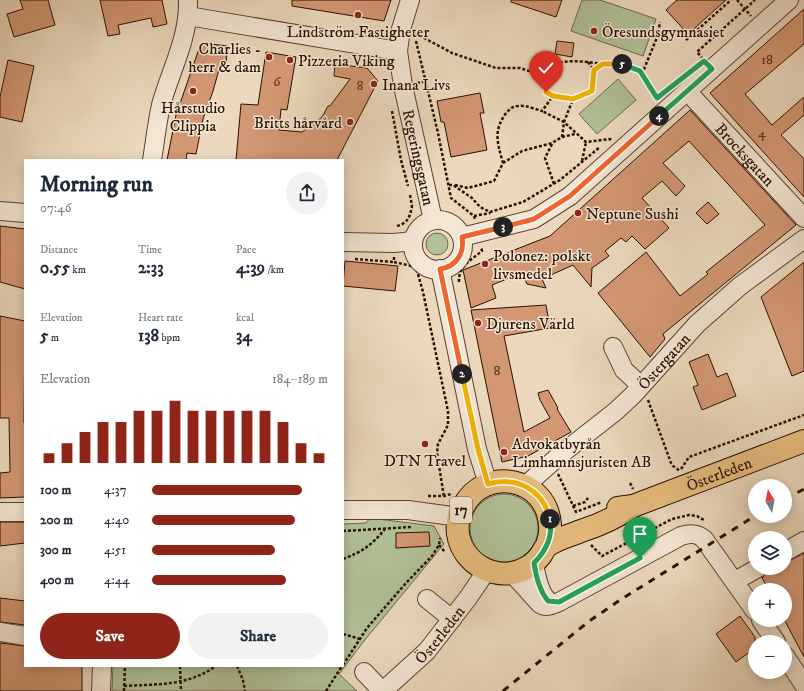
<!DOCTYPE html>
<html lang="en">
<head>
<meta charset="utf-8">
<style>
	:root { --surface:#fff; --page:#f2f2f3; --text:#1f2937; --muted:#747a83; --accent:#8f2418 }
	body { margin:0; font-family:"IM FELL DW Pica",serif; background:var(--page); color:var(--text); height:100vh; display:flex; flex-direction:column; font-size:15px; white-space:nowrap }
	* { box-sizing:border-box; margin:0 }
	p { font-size:13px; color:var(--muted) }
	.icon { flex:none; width:22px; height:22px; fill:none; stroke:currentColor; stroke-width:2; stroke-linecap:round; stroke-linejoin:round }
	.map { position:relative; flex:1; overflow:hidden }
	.sheet { position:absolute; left:24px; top:159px; width:320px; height:508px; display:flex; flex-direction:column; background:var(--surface); border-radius:0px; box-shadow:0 2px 10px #0003 }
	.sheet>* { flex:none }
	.needle { width:26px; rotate:350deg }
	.controls { position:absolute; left:748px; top:479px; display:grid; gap:8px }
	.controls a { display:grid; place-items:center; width:44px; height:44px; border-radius:50%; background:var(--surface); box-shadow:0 2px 10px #0003; font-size:20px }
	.pin { position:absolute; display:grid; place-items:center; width:34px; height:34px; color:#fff; margin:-41px -17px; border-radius:50% 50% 50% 0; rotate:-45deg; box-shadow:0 0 4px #0007 }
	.pin .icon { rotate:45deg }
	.km { position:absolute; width:20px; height:20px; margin:-10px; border-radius:50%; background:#222; color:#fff; font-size:11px; line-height:20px; text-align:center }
	.round { display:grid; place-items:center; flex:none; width:42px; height:42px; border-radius:21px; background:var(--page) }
	.head { display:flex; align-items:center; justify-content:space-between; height:68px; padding:0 16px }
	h1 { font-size:22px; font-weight:700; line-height:30px }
	.stats { display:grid; grid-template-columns:repeat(3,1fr); gap:6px; height:68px; padding:4px 16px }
	.stats div { display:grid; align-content:center }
	.stats b { font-size:17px; font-weight:700 }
	.stats small { font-size:11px; font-weight:400 }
	.stats p { font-size:11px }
	.chart { height:112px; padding:8px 16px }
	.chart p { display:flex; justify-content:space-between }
	.chart svg { width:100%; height:72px; margin-top:4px; stroke:var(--accent); stroke-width:6 }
	.primary-button { display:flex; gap:8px; margin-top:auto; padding:8px 16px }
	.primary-button a { flex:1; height:46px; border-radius:24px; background:var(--accent); color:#fff; font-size:16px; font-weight:700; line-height:46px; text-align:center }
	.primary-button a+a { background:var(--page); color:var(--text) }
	ul { padding:0 16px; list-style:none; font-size:13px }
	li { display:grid; grid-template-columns:64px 48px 1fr; align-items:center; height:30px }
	li i { height:10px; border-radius:5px; background:var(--accent) }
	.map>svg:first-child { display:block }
	.green { fill:#b1c096; stroke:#6d684b }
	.building { fill:#d39774; stroke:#291000 }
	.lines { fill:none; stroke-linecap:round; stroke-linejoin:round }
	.minor-casing { stroke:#5a422f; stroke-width:20 }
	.major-casing { stroke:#291000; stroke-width:24 }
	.path { stroke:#291000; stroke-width:2.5; stroke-dasharray:3 2; stroke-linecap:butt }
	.minor { stroke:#f3e6d4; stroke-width:18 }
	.major { stroke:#e6bc7e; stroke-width:22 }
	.rail { stroke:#291000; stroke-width:3; stroke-dasharray:7 7; stroke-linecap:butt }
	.split-1-casing { stroke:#fff; stroke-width:8 }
	.split-2-casing { stroke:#fff; stroke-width:8 }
	.split-3-casing { stroke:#fff; stroke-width:8 }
	.split-4-casing { stroke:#fff; stroke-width:8 }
	.split-5-casing { stroke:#fff; stroke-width:8 }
	.split-6-casing { stroke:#fff; stroke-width:8 }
	.split-1 { stroke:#22a559; stroke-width:5 }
	.split-2 { stroke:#f5b400; stroke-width:5 }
	.split-3 { stroke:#f0652b; stroke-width:5 }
	.split-4 { stroke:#f0652b; stroke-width:5 }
	.split-5 { stroke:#22a559; stroke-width:5 }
	.split-6 { stroke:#f5b400; stroke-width:5 }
	.poi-dot { fill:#8f2418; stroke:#f3e6d4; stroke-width:1.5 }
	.labels { text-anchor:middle; stroke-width:3; stroke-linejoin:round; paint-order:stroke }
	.number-label { font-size:14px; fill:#54321d }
	.shield { fill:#f3e6d4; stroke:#665040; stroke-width:1 }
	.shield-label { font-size:15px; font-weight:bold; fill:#291000 }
	.poi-label { font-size:16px; fill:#291000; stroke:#f3e6d4; text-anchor:start }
	.street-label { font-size:16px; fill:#291000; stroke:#f3e6d4 }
</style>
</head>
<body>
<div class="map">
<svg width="804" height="691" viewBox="0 0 804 691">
	<rect width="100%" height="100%" fill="#ecd9bd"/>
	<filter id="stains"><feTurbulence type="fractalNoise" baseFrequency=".005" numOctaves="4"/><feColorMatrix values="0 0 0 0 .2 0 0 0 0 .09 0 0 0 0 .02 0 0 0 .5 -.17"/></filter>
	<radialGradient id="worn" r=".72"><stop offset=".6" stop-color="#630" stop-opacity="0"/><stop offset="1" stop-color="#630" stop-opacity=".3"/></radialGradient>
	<!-- green -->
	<path class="green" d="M 582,0 L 600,0 L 656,19 L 643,56 L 571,31 Z
		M 618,79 L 636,100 L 597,134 L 579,114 Z
		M426 244a11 11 0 1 1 22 0a11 11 0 1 1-22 0Z
		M470 528a34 34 0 1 1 68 0a34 34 0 1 1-68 0Z
		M 370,518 L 434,526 L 444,544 L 364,641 L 339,674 L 357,691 L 112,691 L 113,666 L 343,666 L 343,524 L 366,523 Z"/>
	<!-- building -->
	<path class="building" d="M 20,0 L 48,0 L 55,25 L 14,37 L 7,14 L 23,9 Z
		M 100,0 L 162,0 L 167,24 L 153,27 L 151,18 L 118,25 L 120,34 L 108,36 Z
		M 292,0 L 391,0 L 384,21 L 292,6 Z
		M 511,0 L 562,0 L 556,17 L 511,2 Z
		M 677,0 L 726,0 L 688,34 L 666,10 Z
		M 804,9 L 804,44 L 745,94 L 772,125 L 804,97 L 804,115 L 781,135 L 804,159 L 804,197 L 710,93 Z
		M 557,41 L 574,43 L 572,57 L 555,54 Z
		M 201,43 L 228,46 L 226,63 L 220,66 L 213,91 L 203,119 L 196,154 L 187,153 L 186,160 L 167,160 L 176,115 Z
		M 266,52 L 296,57 L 287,110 L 281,109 L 279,130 L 302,132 L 322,117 L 328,106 L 330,106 L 350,79 L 334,76 L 335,64 L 367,68 L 378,81 L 337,160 L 236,160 L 241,104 L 258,105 Z
		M 8,60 L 34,66 L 22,122 L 0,117 L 0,97 Z
		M 480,93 L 484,113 L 480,113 L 487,150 L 451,157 L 444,122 L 441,122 L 437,101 Z
		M 690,110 L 796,225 L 663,334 L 665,339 L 650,357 L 598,293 L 646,252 L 680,296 L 708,274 L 706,272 L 765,225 L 689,141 L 663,163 L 685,186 L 676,196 L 662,181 L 642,198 L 669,228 L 645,249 L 632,236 L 626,242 L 621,238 L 605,251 L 609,256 L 592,268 L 591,287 L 573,265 L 542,279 L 546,288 L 527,284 L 522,273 L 492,285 L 496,298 L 471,308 L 463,270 L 550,236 Z
		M 708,202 L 719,214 L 707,224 L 696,213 Z
		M 0,226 L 25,229 L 25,289 L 0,282 Z
		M 345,261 L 398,266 L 395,291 L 343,286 Z
		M 804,262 L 804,371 L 792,376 L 761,297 Z
		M 546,305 L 550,328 L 504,336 L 524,432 L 550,418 L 540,400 L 538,393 L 548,390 L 558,408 L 557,409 L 571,432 L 528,456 L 502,462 L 471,310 Z
		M 0,316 L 25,321 L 24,423 L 25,423 L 25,497 L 0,498 L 0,473 L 10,472 L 9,418 L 0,418 Z
		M 708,354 L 717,377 L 727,373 L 736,396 L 702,410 L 693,387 L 698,385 L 689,362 Z
		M 0,522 L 25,522 L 25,543 L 0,546 Z
		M 429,532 L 430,546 L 396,548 L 396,533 Z
		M 804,553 L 804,657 L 785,621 L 785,590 L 769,590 L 762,578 L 767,572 L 775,568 L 785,568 L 785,563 Z
		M 0,598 L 25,601 L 25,625 L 0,622 Z
		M 740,616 L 755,637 L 755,648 L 736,662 L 716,634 Z
		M 0,643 L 25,646 L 25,666 L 82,666 L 82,691 L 0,691 Z"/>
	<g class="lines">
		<!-- minor casing -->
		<g class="minor-casing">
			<g id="minor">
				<path id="s1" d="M 410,0 L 401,29 L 398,51 L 403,86 L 433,220"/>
				<path d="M 188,16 L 398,51"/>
				<path id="s2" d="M 687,91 L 804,218"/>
				<path d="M 152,160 C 155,142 157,123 161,105 C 171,69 189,38 188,0"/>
				<path d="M 0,211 L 25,213"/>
				<circle cx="438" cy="245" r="25"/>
				<path d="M 462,237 L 534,219 L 570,196 L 789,0"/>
				<path d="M 343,242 L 394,243 L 413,241"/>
				<path d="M 440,269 L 477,449 L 488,484"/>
				<path d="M 613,347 L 624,370 L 641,386"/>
				<path id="s3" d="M 525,486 L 560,455 L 616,411 L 633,395 L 697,324 L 740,286 L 804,239"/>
				<path d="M 343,510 L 408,510 L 459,517"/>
				<path d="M 0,512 L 25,512"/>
				<path d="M 785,552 L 804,541"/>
				<path d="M 534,563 C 536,575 539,595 550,602"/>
				<path d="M 512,573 L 540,604 C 546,608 552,605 559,602 L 681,536 C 690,533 697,533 704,539 L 755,611"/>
				<path d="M 735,581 L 758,568"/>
				<path d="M 427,599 L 452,619"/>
				<path d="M 761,620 L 776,642"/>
				<path d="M 0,632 L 25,636"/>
				<path d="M 785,656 L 804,685"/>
				<path d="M 364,672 L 382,691"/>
				<path d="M 101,691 L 102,666"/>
				<path id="s4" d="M 383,691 L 427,651 L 468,598 L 487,570"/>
			</g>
		</g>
		<!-- major casing -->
		<g class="major-casing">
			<g id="major">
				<path id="s5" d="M 618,508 L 633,506 L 804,441"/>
				<path d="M 547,545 C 549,539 551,532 550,525 C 547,477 484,465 463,507 C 458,515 457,525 458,534 C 463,566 500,584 528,567 C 533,564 537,560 541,555 C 543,552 545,547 548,545 C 557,539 571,535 581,531 C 600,525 617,517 633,506"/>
			</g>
		</g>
		<!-- path -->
		<path class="path" d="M 737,0 L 751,16
			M 415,33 L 452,53 L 496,68 L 520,68 L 538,74 L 548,70
			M 686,40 L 731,0
			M 416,41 L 438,133 L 451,198 L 474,216 L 475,219
			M 703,59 L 697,52 L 755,0
			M 588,62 L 594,70
			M 640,71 L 657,98
			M 417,83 L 426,81
			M 553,96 L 546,92 C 536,53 580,61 603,64
			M 392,111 L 401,160 L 408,186
			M 562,137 L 575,134
			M 611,140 L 610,139 L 586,142 L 564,122 L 573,99 L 592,91 L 594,70 L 603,64 L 624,64 L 640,71 L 644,69 L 658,35 L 660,22
			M 552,144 L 545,158 L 554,184
			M 582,161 L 586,142
			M 503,163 L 522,151 L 552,143 L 562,137 L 564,122 L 542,111
			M 449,185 L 453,185 L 472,198 L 480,207 L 490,212 L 523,202 L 560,180 L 600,147
			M 455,185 L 468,188 L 494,181 L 503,163 C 497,142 493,130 507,112 C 510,109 513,106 518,106 C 526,105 535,109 542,111 L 553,96 L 573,99
			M 410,195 L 412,206
			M 474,216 L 490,213
			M 397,226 C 408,223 410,217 412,206 L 414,206
			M 394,257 L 394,262 L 416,267 L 423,292 L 448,411 L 448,425 L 438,444 L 437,453 L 444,497
			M 355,259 L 394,262
			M 459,282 C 458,266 471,260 482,251 L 481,247
			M 648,400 L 671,463 L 673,466 L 680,471
			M 681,469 L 689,457 L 804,415
			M 558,474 L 576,512 L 602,502
			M 630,483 L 633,489
			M 428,496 L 444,496 L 451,494
			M 573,506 L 585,502 L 588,498
			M 343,531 L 412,527
			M 439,545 L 445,552
			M 591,545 L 602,556 L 672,519 L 689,515 L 697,516 L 704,520
			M 343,559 C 362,552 372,545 385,529
			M 343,634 L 360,639
			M 343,665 L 367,628 L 406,583 L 432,556 L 439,545 L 440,538
			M 180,666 L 181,691
			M 237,666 L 243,680 L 245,691
			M 124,686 C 157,684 188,686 216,666
			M 124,691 L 125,666
			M 326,691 L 342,666"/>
		<!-- minor -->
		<use href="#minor" class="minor"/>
		<!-- major -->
		<use href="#major" class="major"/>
		<!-- rail -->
		<path class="rail" d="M 785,499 L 804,489
			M 503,691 L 588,622 L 620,600 L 755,516"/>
	</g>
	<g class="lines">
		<!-- split-1 casing -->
		<g class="split-1-casing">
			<path id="split-1" d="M 550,519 C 553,536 546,551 534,563 C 536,577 539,590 548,601 L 559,602 L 640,558"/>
		</g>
		<!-- split-2 casing -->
		<g class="split-2-casing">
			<path id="split-2" d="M 462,374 L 478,449 L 488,484 C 516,476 543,489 550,519"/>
		</g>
		<!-- split-3 casing -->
		<g class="split-3-casing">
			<path id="split-3" d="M 462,374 L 440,269 C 456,267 465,253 462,237 L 503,227"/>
		</g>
		<!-- split-4 casing -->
		<g class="split-4-casing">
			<path id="split-4" d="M 503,227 L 534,219 L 570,196 L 659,116"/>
		</g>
		<!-- split-5 casing -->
		<g class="split-5-casing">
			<path id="split-5" d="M 622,64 L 640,71 L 657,98 L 704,61 L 712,69 L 659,116"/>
		</g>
		<!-- split-6 casing -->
		<g class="split-6-casing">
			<path id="split-6" d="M 546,92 L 553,96 L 573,99 L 592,91 L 594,70 L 603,64 L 622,64"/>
		</g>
		<!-- split-1 -->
		<use href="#split-1" class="split-1"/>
		<!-- split-2 -->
		<use href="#split-2" class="split-2"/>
		<!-- split-3 -->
		<use href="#split-3" class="split-3"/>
		<!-- split-4 -->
		<use href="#split-4" class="split-4"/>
		<!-- split-5 -->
		<use href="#split-5" class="split-5"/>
		<!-- split-6 -->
		<use href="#split-6" class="split-6"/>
	</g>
	<!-- markers -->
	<g class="poi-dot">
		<circle cx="358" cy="15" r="4"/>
		<circle cx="594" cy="31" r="4"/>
		<circle cx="269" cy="57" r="4"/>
		<circle cx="290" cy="60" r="4"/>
		<circle cx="374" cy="84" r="4"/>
		<circle cx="193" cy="91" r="4"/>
		<circle cx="350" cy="122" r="4"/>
		<circle cx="578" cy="213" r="4"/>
		<circle cx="485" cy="264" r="4"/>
		<circle cx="478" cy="323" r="4"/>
		<circle cx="425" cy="444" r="4"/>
		<circle cx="504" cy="452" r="4"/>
	</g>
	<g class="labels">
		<!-- number labels -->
		<g class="number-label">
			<text x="767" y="64">18</text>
			<text x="277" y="86">6</text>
			<text x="360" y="90">8</text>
			<text x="762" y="137">4</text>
			<text x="497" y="375">8</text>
		</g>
		<!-- shield labels -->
		<rect class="shield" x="450" y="497" width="22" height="26" rx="3"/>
		<g class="shield-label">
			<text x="461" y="515">17</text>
		</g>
		<!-- poi labels -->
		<g class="poi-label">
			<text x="358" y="37" text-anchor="middle">Lindström Fastigheter</text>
			<text x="602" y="37">Öresundsgymnasiet</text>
			<text x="261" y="54" text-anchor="end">Charlies -<tspan x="261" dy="18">herr &amp; dam</tspan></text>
			<text x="298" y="66">Pizzeria Viking</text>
			<text x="382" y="90">Inana Livs</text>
			<text x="193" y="113" text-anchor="middle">Hårstudio<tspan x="193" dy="18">Clippia</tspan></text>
			<text x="342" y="128" text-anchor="end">Britts hårvård</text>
			<text x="586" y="219">Neptune Sushi</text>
			<text x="493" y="261">Polonez: polskt<tspan x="493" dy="18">livsmedel</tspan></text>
			<text x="486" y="329">Djurens Värld</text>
			<text x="512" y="449">Advokatbyrån<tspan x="512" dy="18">Limhamnsjuristen AB</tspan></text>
			<text x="425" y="466" text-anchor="middle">DTN Travel</text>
		</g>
		<!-- street labels -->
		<g class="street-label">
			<text dy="6" stroke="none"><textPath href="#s2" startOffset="86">Brocksgatan</textPath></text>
			<text dy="6" stroke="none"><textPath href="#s1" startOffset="161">Regeringsgatan</textPath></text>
			<text dy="6" stroke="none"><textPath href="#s3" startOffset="187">Östergatan</textPath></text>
			<text dy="6" stroke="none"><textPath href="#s5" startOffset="107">Österleden</textPath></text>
			<text dy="6" stroke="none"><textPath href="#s4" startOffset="80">Österleden</textPath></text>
		</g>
	</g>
	<rect width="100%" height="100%" filter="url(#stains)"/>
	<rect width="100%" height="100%" fill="url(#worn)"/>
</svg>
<div class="controls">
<a><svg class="needle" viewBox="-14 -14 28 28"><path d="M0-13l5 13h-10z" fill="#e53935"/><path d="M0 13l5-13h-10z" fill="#747a83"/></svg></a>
<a><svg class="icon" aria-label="layers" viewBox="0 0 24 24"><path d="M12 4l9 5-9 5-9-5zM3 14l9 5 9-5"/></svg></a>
<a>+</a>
<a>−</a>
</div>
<div class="pin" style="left:640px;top:558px;background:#1e9e55"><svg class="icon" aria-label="arrive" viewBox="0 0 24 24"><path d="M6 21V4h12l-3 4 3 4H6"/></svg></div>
<div class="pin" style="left:546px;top:92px;background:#d93025"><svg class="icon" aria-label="check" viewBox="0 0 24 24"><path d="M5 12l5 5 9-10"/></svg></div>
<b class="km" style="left:550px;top:519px">1</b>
<b class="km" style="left:462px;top:374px">2</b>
<b class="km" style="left:503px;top:227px">3</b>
<b class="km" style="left:659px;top:116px">4</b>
<b class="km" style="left:622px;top:64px">5</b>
<section class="sheet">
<div class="head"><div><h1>Morning run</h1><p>07:46</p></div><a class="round"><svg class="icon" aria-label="share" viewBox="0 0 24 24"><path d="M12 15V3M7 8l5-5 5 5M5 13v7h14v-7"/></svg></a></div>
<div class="stats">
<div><p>Distance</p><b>0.55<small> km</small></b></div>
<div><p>Time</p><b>2:33</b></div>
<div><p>Pace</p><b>4:39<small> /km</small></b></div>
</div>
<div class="stats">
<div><p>Elevation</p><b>5<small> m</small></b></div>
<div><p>Heart rate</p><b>138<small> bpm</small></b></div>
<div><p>kcal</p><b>34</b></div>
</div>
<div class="chart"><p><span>Elevation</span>184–189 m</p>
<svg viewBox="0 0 160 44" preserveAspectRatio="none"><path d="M5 44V38M15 44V32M25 44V25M35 44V19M45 44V19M55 44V12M65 44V12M75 44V6M85 44V12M95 44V12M105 44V12M115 44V12M125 44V12M135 44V19M145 44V32M155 44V38"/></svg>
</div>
<ul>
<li><b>100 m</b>4:37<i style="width:85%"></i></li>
<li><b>200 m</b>4:40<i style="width:81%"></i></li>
<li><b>300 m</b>4:51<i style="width:70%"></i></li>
<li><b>400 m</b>4:44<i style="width:76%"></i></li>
</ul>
<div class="primary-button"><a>Save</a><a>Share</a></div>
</section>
</div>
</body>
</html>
